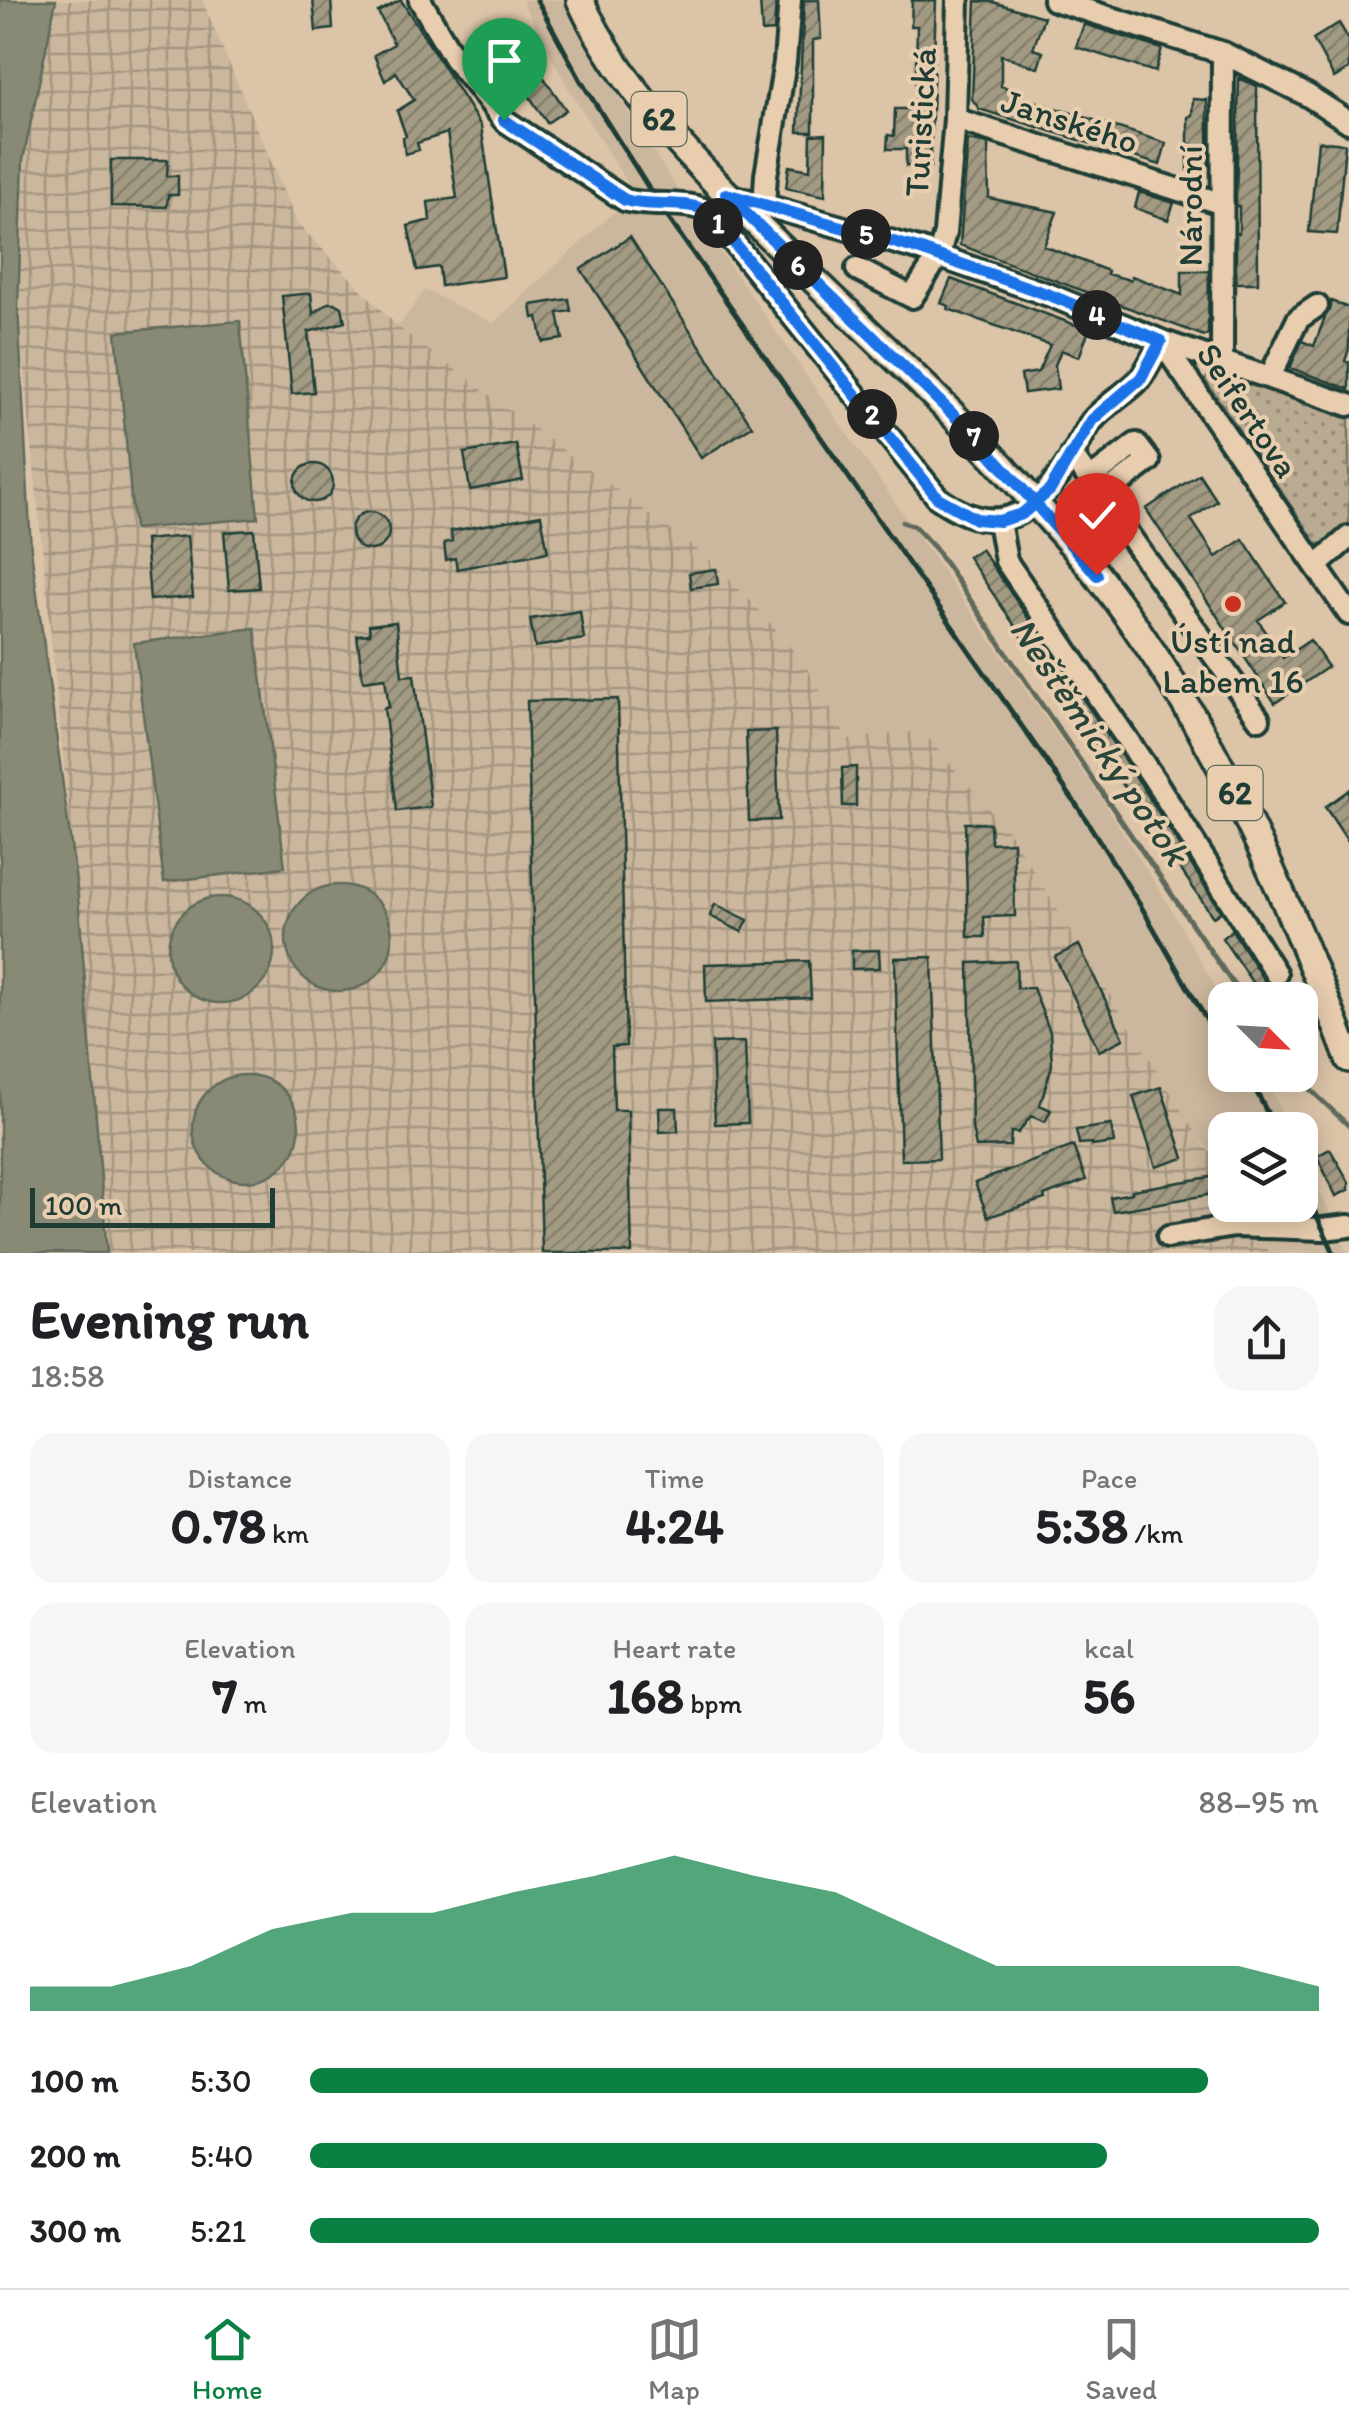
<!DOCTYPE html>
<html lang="en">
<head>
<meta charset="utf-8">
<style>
	:root { --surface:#fff; --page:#f6f6f6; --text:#202124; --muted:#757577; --line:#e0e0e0; --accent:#0b8043 }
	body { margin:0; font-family:Itim,sans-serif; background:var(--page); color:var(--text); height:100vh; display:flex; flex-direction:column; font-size:38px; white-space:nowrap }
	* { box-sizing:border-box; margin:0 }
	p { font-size:32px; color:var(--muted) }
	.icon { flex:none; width:55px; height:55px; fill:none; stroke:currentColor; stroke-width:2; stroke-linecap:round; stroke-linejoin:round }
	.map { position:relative; height:1253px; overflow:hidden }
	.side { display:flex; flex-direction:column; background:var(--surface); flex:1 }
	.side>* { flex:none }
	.needle { width:65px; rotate:114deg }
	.fabs { position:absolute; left:1208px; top:982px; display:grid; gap:20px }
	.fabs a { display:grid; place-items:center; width:110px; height:110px; border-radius:20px; background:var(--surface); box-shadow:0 5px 25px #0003; font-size:50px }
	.scale { position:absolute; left:30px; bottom:25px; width:245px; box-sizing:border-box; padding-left:10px; border:5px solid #1f3d34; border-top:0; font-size:28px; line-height:35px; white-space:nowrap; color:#1f3d34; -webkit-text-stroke:8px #e8cdaf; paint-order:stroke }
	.pin { position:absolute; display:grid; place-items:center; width:85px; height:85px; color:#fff; margin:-102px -42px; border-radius:50% 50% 50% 0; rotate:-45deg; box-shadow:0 0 10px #0007 }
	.pin .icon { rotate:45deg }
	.km { position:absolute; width:50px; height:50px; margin:-25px; border-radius:50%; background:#222; color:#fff; font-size:28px; line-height:50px; text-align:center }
	.round { display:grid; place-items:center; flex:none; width:105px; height:105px; border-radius:30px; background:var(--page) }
	.summary { display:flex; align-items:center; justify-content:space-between; height:170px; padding:0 30px }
	h1 { font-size:55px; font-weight:700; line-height:75px }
	.metrics { display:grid; grid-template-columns:repeat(3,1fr); gap:15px; height:170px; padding:10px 30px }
	.metrics div { display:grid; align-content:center; border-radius:25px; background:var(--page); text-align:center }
	.metrics b { font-size:50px; font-weight:700 }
	.metrics small { font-size:28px; font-weight:400 }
	.metrics p { font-size:28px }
	.chart { height:280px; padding:20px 30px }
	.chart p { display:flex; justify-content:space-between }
	.chart svg { width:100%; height:180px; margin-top:10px; fill:var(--accent); opacity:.7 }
	ul { padding:0 30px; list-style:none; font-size:32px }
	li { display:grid; grid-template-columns:160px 120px 1fr; align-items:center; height:75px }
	li i { height:25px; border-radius:12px; background:var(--accent) }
	.dock { display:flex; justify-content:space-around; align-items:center; height:140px; border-top:2px solid var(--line); background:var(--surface); font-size:28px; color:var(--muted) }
	.dock a { display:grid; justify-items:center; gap:5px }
	.dock .selected { color:var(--accent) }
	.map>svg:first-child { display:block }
	.built { fill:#cbb79d }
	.industrial { fill:url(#industrial-grid) }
	.green { fill:url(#green-dots); stroke:#6c7463; stroke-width:2.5 }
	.water { fill:#898a75; stroke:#5f6b5b; stroke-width:2.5 }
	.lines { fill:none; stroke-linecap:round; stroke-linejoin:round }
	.stream { stroke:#5f6b5b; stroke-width:5 }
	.building { fill:url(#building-hatch); stroke:#1f3d34; stroke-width:2.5 }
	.minor-casing { stroke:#1f3d34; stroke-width:28 }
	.major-casing { stroke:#1f3d34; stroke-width:32 }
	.minor { stroke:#e8cdaf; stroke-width:20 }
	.major { stroke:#e8cdaf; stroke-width:25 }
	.rail { stroke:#1f3d34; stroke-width:5 }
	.major-bridge-casing { stroke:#1f3d34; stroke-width:32; stroke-linecap:butt }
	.major-bridge { stroke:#e8cdaf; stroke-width:25 }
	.route-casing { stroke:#fff; stroke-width:20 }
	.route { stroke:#1a73e8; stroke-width:12 }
	.poi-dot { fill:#c8321e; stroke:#e8cdaf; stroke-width:4 }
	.labels { text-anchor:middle; stroke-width:8; stroke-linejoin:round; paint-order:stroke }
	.shield { fill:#e8cdaf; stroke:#5b6859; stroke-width:2.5 }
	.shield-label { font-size:32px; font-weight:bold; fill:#1f3d34 }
	.street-label { font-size:35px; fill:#1f3d34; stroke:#e8cdaf }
	.poi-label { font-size:35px; fill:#1f3d34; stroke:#e8cdaf }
	.water-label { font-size:38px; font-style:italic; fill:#2a453a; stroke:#e8cdaf }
</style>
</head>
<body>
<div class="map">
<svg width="1349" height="1253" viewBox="0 0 1349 1253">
	<defs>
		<pattern id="industrial-grid" width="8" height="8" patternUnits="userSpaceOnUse" patternTransform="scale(2.5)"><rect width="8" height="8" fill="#cbb79d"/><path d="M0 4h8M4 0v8" fill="none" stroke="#a49681"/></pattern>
		<pattern id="green-dots" width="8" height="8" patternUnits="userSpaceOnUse" patternTransform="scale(2.5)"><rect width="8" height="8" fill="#b9ab92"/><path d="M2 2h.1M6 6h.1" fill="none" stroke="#968c78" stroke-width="1.8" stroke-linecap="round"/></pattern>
		<pattern id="building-hatch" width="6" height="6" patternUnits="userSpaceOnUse" patternTransform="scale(2.5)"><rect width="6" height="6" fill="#a29a83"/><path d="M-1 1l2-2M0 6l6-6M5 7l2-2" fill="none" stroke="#837f6c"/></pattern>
	</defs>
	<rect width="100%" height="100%" fill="#dcc4a8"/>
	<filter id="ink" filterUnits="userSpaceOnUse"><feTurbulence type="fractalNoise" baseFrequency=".01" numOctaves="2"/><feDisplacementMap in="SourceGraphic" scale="20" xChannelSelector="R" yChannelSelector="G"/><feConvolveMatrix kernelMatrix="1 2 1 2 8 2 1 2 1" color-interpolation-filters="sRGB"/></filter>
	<g filter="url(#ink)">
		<!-- built -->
		<path class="built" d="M 522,0 L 565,0 L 601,69 L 683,198 L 1098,794 L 1163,895 L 1225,1004 L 1225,1075 L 1263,1075 L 1291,1130 L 1225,1130 L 1225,1168 L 848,739 L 806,666 L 756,606 L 707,557 L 398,327 L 425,290 L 493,323 L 634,194 L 568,88 Z
			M 1300,1149 L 1348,1253 L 1269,1253 L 1254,1205 L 1300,1205 Z"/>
		<!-- industrial -->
		<path class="industrial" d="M 56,0 L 202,0 L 297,223 L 398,327 L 707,557 L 756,606 L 806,666 L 848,739 L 922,731 L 1012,836 L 1204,1147 L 1225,1164 L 1225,1205 L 1254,1205 L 1269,1253 L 107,1253 L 81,934 L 18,308 L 23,160 Z"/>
		<!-- green -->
		<path class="green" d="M 1212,371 L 1349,419 L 1349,527 L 1330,543 L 1317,544 L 1205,380 Z"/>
		<!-- water -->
		<path class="water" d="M 0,0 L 56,0 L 23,160 L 18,308 L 31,550 L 78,896 L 107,1253 L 0,1253 Z
			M 240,321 L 258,518 L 134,529 L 116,332 Z
			M 255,628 L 285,867 L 164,882 L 134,643 Z
			M286 938a53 53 0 1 1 106 0a53 53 0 1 1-106 0Z
			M168 950a53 53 0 1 1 106 0a53 53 0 1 1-106 0Z
			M193 1128a53 53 0 1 1 106 0a53 53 0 1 1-106 0Z"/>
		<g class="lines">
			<!-- stream -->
			<path class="stream" d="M 902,522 L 914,526 L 934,547 L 1244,1000
				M 1295,1075 L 1349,1126"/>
		</g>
		<!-- building -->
		<path class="building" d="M 313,0 L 331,0 L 333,29 L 316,31 Z
			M 401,0 L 481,126 L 504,277 L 441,286 L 439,267 L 417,270 L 408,226 L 430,220 L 428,202 L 457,198 L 447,133 L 417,143 L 419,150 L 405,154 L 403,137 L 406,136 L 397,111 L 414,100 L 396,72 L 385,81 L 374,55 L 394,44 L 378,12 Z
			M 760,0 L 776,0 L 774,31 L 762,32 Z
			M 804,0 L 819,0 L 821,39 L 813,40 L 813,132 L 798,132 Z
			M 912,0 L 936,1 L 930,167 L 906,166 L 906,149 L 887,149 L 888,135 L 894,136 L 895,109 L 915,109 L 917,26 L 911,26 Z
			M 976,1 L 993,2 L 1044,17 L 1033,49 L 1043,52 L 1038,68 L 1001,55 L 1001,86 L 1020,92 L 1018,96 L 1166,143 L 1160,165 L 979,109 L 972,99 Z
			M 1339,23 L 1349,40 L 1349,69 L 1334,78 L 1313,39 Z
			M 1084,24 L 1162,49 L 1155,72 L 1076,47 Z
			M 538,69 L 566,110 L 547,123 L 520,82 Z
			M 1239,78 L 1257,86 L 1258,283 L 1236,283 L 1236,233 L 1239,233 L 1239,206 L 1236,206 L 1236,201 Z
			M 1193,99 L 1207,100 L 1209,165 L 1205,165 L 1205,173 L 1188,171 L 1188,117 L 1192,115 Z
			M 826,134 L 825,196 L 786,188 L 789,166 L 810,170 L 811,135 Z
			M 968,140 L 988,144 L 989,198 L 1057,212 L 1044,246 L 1108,271 L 1107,274 L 1130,280 L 1132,276 L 1182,295 L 1182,271 L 1209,271 L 1208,334 L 1204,336 L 960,245 Z
			M 1318,141 L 1345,144 L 1337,234 L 1309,232 Z
			M 111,160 L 168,160 L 167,176 L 178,176 L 178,195 L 168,195 L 167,207 L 111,206 Z
			M 1139,192 L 1174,203 L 1168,220 L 1135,208 Z
			M 630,237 L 752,426 L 701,458 L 581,269 Z
			M 951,279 L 1089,330 L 1079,357 L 1061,350 L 1055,365 L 1058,389 L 1024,393 L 1021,375 L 1038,372 L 1050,345 L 948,309 L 949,306 L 941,303 Z
			M 311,293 L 313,314 L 328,303 L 335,303 L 342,307 L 345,322 L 308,332 L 314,392 L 292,394 L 282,296 Z
			M 569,299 L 571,311 L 558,313 L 563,339 L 543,342 L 538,317 L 533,318 L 531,305 Z
			M 1331,301 L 1349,308 L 1349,349 L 1345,361 L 1349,362 L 1349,389 L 1290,368 L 1302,341 L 1314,346 Z
			M 516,444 L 523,480 L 470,490 L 464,453 Z
			M295 483a19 19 0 1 1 38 0a19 19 0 1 1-38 0Z
			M 1199,474 L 1217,501 L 1191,519 L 1216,557 L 1243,539 L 1285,602 L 1258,620 L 1283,658 L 1310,640 L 1328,667 L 1275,703 L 1146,509 Z
			M351 531a19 19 0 1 1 38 0a19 19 0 1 1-38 0Z
			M 541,515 L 548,552 L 457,569 L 455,558 L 446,560 L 444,543 L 452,541 L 451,531 Z
			M 254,530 L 259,588 L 229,590 L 224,532 Z
			M 187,536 L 193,597 L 150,600 L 145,540 Z
			M 981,549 L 1142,786 L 1221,912 L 1213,917 L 968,557 Z
			M 716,569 L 718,584 L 691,588 L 689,573 Z
			M 580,611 L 584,639 L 535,647 L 530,619 Z
			M 396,622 L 402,676 L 414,675 L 431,807 L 397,811 L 384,708 L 389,707 L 385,678 L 363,681 L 357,635 L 370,634 L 369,625 Z
			M 618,699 L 626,1046 L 612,1047 L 614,1110 L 628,1110 L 632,1253 L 542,1253 L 527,701 Z
			M 776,731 L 779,820 L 749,821 L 746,732 Z
			M 856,767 L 856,806 L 843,806 L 842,768 Z
			M 1349,790 L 1349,843 L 1325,807 Z
			M 965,823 L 990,823 L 991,843 L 1013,842 L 1015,916 L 984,917 L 985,937 L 968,937 Z
			M 715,904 L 748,920 L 742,932 L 710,916 Z
			M 1232,930 L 1265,982 L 1256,988 L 1222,938 Z
			M 1079,945 L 1124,1039 L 1099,1051 L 1055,957 Z
			M 879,950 L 880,968 L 852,969 L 852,951 Z
			M 932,957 L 939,1159 L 901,1160 L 895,958 Z
			M 809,961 L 811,998 L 706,1002 L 705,964 Z
			M 1016,961 L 1017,988 L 1033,988 L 1050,1032 L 1052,1065 L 1040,1105 L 1051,1110 L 1045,1122 L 1031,1116 L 1018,1133 L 1011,1132 L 1010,1146 L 976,1147 L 972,1128 L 969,963 Z
			M 745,1042 L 748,1123 L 715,1124 L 712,1043 Z
			M 1161,1087 L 1184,1158 L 1156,1167 L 1133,1096 Z
			M 659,1108 L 677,1108 L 678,1131 L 660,1132 Z
			M 1111,1125 L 1114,1143 L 1092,1146 L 1092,1143 L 1079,1144 L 1076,1130 Z
			M 1073,1146 L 1086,1180 L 1044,1196 L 1045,1199 L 988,1217 L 975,1183 Z
			M 1330,1149 L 1349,1182 L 1349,1190 L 1336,1196 L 1317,1156 Z
			M 1216,1176 L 1216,1179 L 1225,1178 L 1225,1192 L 1113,1211 L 1110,1197 L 1132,1193 L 1132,1190 Z"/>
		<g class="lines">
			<!-- minor casing -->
			<g class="minor-casing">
				<path id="minor" d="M 420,0 L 454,58 L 504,120 L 625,200 C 651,208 691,199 710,213 L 938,498 C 1000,543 1038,512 1073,455 C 1079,444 1084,431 1092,421 C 1104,406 1124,395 1138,381 C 1148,370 1154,354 1161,341
					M 1054,0 L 1223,53 L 1307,95 L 1349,122
					M 955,119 L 1223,204
					M 728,195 L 918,249 L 1052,296 L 1161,341 L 1349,405
					M 764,205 L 766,175 L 785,62 L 790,0
					M 857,269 L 912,297 L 938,257 L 945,233 L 955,119 L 958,0
					M 1161,341 L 1349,614
					M 1222,360 L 1223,53
					M 1270,377 L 1298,319 L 1317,306
					M 1072,455 L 1259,719
					M 1089,480 L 1136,444 L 1149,461 L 1101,497
					M 999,521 L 1006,561 L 1154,779 L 1276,974
					M 1316,566 L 1349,537
					M 1168,1237 L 1234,1226 L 1323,1229 L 1349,1226"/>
			</g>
			<!-- major casing -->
			<g class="major-casing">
				<path id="major" d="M 580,0 C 622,91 698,166 769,236 C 847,313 928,386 1002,466
					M 1077,550 C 1205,705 1278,874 1349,1059"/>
			</g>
			<!-- minor -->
			<use href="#minor" class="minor"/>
			<!-- major -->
			<use href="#major" class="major"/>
			<!-- rail -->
			<path class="rail" d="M 537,0 L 581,81 L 660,206 L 1078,807 L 1142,908 L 1225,1052
				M 1248,1075 L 1276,1130
				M 1300,1180 L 1334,1253"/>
			<!-- major-bridge casing -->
			<g class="major-bridge-casing">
				<path id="major-bridge" d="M 1002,466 L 1077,550"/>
			</g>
			<!-- major-bridge -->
			<use href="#major-bridge" class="major-bridge"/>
		</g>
	</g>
	<g class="lines" filter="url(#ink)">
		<!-- route casing -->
		<g class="route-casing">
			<path id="route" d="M 504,120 L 625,200 C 652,208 690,199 710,213 L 938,498 L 976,519 L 999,521 L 1022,514 L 1050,490 L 1092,420 L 1141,378 L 1161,341 L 1052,296 L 918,249 L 726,194 L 973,434 C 1015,481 1057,527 1097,575"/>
		</g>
		<!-- route -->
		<use href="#route" class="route"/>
	</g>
	<!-- markers -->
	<circle class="poi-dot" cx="1233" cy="604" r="10"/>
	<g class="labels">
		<!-- shield labels -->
		<g class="shield">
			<rect x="631.5" y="92" width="55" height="54" rx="8"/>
			<rect x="1207.5" y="766" width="55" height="54" rx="8"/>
		</g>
		<g class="shield-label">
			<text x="659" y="130">62</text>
			<text x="1235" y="804">62</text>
		</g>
		<!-- street labels -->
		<g class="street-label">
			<text transform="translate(1070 121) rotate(18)" y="12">Janského</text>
			<text transform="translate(920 122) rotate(-87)" y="12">Turistická</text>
			<text transform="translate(1190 206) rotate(-90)" y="12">Národní</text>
			<text transform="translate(1248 410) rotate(56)" y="12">Seifertova</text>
		</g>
		<!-- poi labels -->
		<g class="poi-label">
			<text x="1233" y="653">Ústí nad<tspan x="1233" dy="40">Labem 16</tspan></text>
		</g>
		<!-- water labels -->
		<g class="water-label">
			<text transform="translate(1100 741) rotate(56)" y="13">Neštěmický potok</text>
		</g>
	</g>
</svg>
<div class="fabs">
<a><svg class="needle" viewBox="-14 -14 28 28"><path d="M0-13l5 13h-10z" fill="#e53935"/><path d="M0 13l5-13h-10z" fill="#757577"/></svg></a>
<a><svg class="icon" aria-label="layers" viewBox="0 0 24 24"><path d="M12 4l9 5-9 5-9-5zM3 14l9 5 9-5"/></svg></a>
</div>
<div class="scale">100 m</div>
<div class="pin" style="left:504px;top:120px;background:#1e9e55"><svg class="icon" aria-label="arrive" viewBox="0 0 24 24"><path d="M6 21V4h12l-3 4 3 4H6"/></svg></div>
<div class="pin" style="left:1097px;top:575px;background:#d93025"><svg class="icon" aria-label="check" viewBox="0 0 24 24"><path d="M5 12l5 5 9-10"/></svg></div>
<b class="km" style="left:718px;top:223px">1</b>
<b class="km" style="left:872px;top:414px">2</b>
<b class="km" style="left:1097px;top:315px">4</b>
<b class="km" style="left:866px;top:234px">5</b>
<b class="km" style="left:798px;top:265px">6</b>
<b class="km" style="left:974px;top:436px">7</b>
</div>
<section class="side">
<div class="summary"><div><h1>Evening run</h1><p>18:58</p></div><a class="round"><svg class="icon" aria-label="share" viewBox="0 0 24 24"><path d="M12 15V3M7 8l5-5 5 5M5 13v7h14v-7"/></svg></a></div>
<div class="metrics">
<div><p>Distance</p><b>0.78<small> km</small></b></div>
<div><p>Time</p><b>4:24</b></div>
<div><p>Pace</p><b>5:38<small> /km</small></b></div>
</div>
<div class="metrics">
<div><p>Elevation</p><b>7<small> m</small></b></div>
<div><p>Heart rate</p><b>168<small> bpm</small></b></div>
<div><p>kcal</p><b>56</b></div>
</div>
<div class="chart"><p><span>Elevation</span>88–95 m</p>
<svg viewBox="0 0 160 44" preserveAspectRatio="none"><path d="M0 44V38L10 38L20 33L30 24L40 20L50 20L60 15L70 11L80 6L90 11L100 15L110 24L120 33L130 33L140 33L150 33L160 38V44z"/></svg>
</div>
<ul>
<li><b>100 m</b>5:30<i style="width:89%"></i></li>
<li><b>200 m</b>5:40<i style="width:79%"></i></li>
<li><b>300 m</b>5:21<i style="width:100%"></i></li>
</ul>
</section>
<nav class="dock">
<a class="selected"><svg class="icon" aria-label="home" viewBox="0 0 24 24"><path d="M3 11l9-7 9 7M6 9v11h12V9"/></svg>Home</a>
<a><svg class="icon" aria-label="map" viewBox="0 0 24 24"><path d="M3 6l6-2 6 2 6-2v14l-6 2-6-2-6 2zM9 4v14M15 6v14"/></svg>Map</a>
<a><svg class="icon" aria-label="saved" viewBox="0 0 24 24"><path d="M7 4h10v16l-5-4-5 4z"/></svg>Saved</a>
</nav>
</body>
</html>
